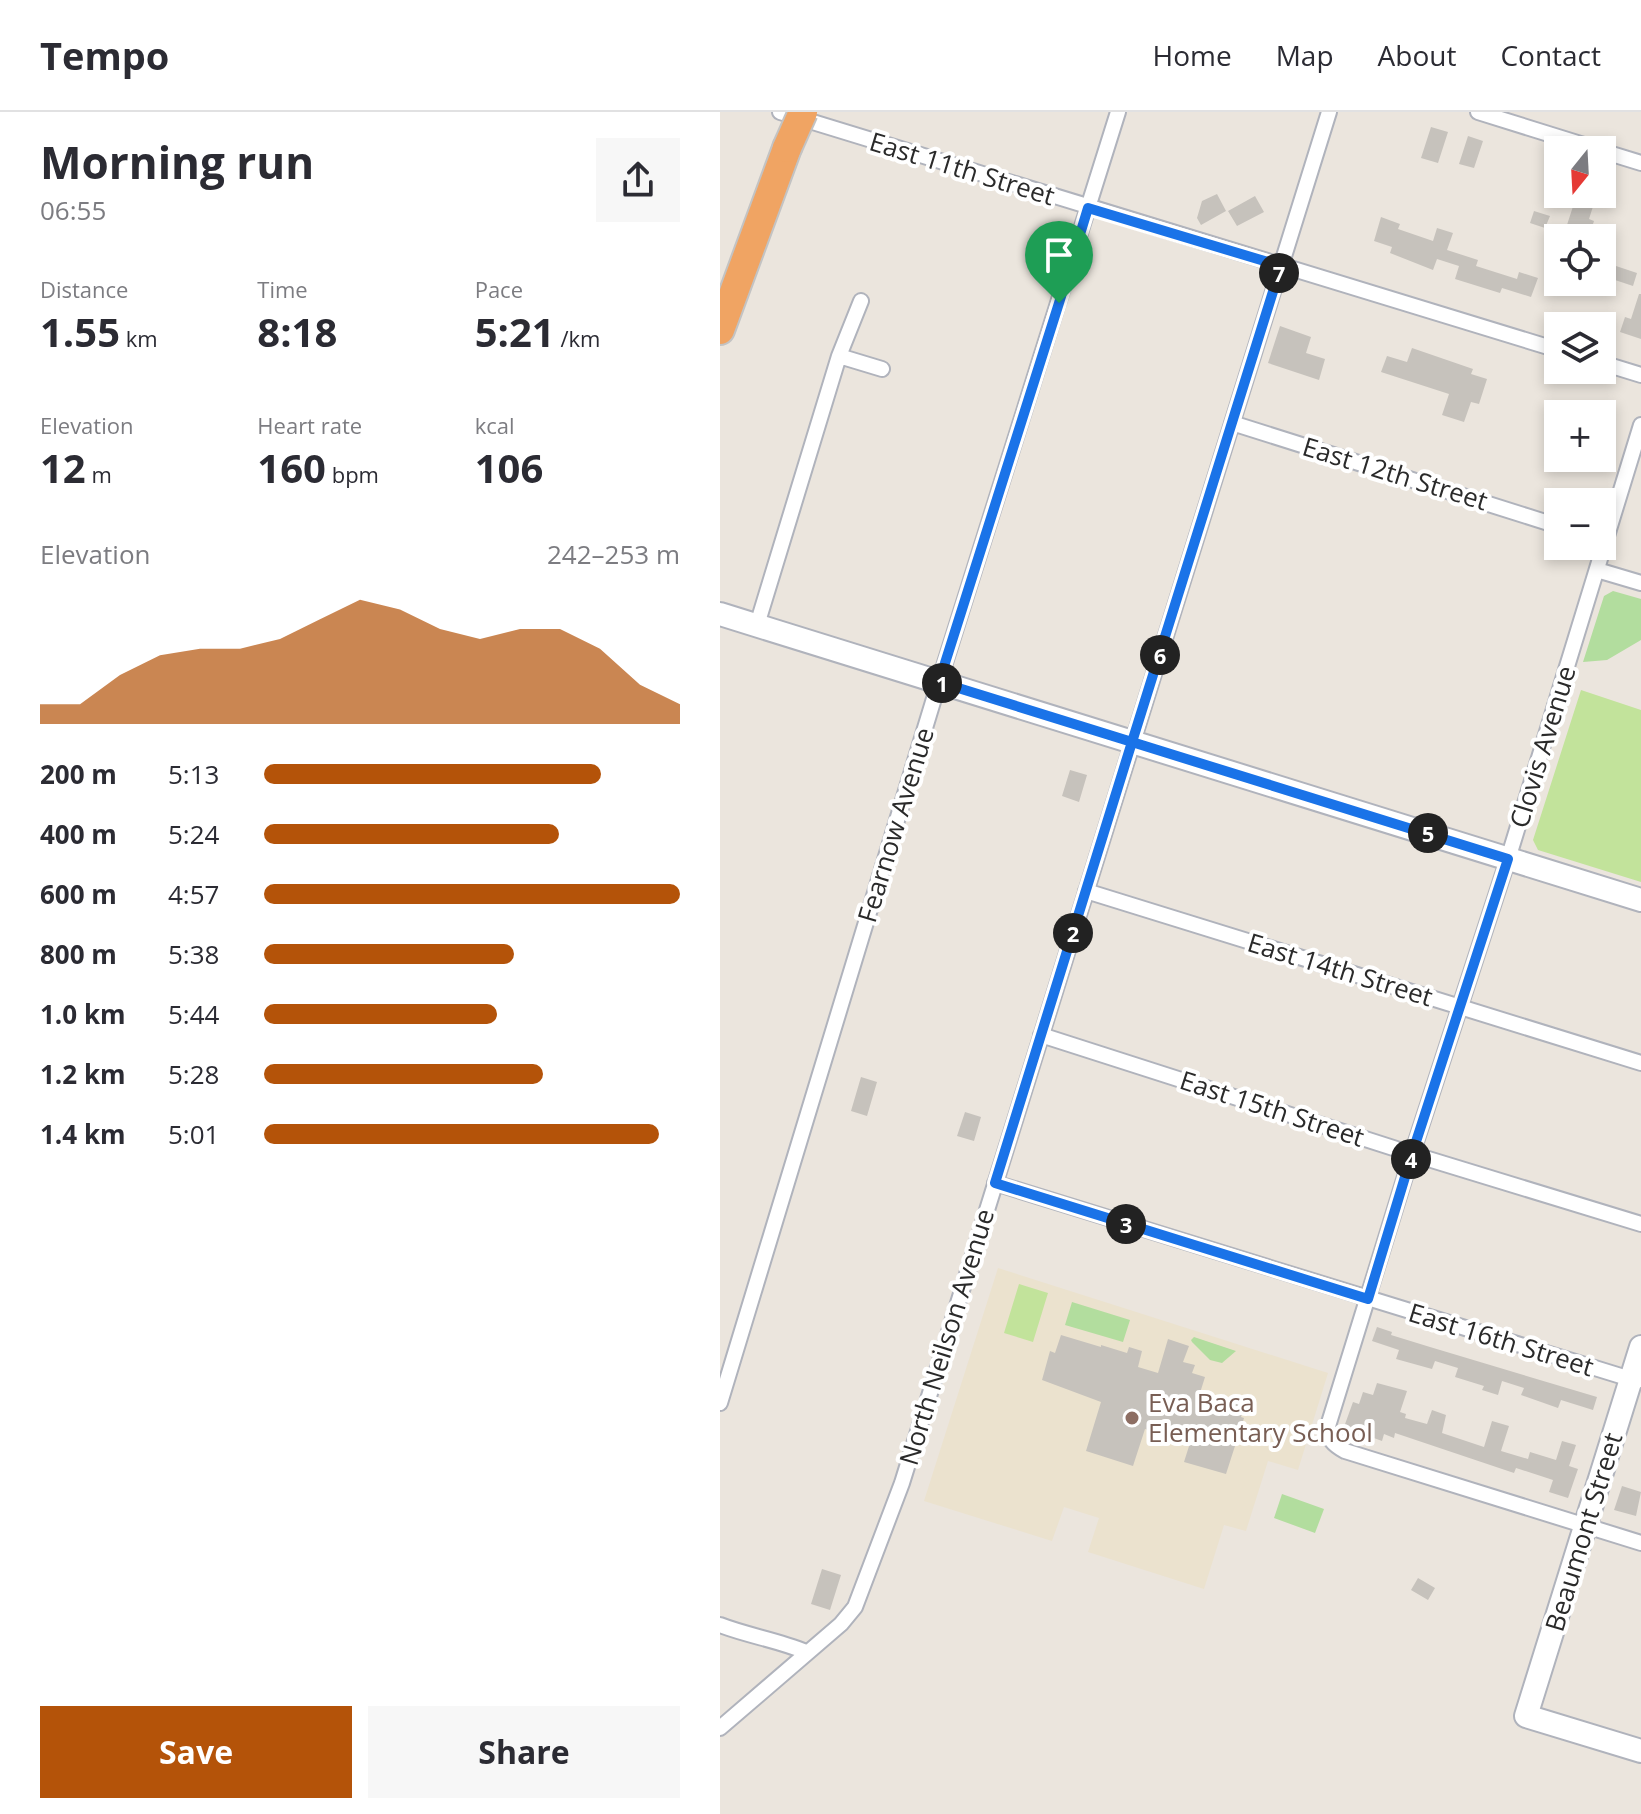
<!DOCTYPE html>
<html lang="en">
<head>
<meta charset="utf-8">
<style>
	:root { --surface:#fff; --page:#f7f7f7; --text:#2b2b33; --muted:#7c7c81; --line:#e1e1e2; --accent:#b45309 }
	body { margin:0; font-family:"Open Sans",sans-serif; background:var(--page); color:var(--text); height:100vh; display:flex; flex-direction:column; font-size:30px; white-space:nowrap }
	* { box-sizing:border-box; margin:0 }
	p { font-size:26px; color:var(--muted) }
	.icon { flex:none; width:44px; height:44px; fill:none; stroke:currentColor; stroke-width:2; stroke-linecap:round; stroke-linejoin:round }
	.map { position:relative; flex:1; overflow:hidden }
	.details { display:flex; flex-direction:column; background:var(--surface); width:720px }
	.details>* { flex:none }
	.needle { width:52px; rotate:198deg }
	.buttons { position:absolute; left:824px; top:24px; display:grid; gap:16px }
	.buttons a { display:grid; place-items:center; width:72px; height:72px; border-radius:0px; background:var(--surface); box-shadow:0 4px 12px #0003; font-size:40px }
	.pin { position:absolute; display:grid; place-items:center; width:68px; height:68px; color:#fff; margin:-82px -34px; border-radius:50% 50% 50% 0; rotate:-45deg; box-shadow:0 0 8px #0007 }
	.pin .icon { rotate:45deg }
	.km { position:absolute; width:40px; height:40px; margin:-20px; border-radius:50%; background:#222; color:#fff; font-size:22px; line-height:40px; text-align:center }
	.round { display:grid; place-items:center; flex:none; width:84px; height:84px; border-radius:0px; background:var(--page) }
	.overview { display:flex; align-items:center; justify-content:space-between; height:136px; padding:0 40px }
	h1 { font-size:44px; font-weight:700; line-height:60px }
	.figures { display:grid; grid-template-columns:repeat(3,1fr); gap:12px; height:136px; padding:8px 40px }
	.figures div { display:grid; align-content:center }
	.figures b { font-size:40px; font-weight:700 }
	.figures small { font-size:22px; font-weight:400 }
	.figures p { font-size:22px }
	.chart { height:224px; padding:16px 40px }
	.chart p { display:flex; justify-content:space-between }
	.chart svg { width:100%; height:144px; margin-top:8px; fill:var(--accent); opacity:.7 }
	.button { display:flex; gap:16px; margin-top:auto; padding:16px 40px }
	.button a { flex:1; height:92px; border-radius:0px; background:var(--accent); color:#fff; font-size:32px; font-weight:700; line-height:92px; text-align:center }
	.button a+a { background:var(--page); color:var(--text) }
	ul { padding:0 40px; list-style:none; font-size:26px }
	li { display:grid; grid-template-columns:128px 96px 1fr; align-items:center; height:60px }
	li i { height:20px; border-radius:10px; background:var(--accent) }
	header { display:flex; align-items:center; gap:48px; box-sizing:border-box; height:112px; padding:0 40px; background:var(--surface); border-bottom:2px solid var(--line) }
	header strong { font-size:38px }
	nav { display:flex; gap:44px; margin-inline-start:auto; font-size:28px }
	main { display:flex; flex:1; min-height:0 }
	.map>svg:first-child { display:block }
	.education { fill:#ebe2ce }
	.green { fill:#b2dd9e }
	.pitch { fill:#c2e39b }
	.building { fill:#c6c2bc }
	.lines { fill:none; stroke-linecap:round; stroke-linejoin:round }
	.street-casing { stroke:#b0b3bc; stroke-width:18 }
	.secondary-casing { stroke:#b0b3bc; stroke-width:26 }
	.highway-casing { stroke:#c3c3c3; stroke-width:32 }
	.street { stroke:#fff; stroke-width:14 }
	.secondary { stroke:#fff; stroke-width:22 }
	.highway { stroke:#f0a463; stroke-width:28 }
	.highway-bridge-casing { stroke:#c3c3c3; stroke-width:32; stroke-linecap:butt }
	.highway-bridge { stroke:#f0a463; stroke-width:28 }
	.route-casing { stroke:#fff; stroke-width:16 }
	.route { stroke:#1a73e8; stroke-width:10 }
	.education-dot { fill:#8d6e63; stroke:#fff; stroke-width:3 }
	.labels { text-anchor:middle; stroke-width:8; stroke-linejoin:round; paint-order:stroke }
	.street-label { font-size:26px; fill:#2a2a2a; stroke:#fff }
	.education-label { font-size:26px; fill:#785e54; stroke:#fff; text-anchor:start }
</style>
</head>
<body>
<header>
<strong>Tempo</strong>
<nav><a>Home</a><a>Map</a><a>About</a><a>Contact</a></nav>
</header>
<main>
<section class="details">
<div class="overview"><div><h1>Morning run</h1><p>06:55</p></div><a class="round"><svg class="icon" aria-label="share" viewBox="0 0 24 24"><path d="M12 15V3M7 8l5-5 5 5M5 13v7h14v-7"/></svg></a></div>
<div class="figures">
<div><p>Distance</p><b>1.55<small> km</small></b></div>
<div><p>Time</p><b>8:18</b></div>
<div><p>Pace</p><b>5:21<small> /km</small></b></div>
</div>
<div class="figures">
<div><p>Elevation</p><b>12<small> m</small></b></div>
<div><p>Heart rate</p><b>160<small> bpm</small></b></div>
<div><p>kcal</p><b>106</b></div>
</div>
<div class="chart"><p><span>Elevation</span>242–253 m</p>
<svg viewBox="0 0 160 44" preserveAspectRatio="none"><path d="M0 44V38L10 38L20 29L30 23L40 21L50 21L60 18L70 12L80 6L90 9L100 15L110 18L120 15L130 15L140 21L150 32L160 38V44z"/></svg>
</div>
<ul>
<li><b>200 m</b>5:13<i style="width:81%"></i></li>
<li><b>400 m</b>5:24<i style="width:71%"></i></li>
<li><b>600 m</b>4:57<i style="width:100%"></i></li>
<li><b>800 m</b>5:38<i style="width:60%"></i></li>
<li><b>1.0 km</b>5:44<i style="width:56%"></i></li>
<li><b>1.2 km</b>5:28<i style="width:67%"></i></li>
<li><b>1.4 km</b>5:01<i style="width:95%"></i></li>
</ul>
<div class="button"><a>Save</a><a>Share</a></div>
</section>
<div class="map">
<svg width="921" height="1702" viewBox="0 0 921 1702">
	<rect width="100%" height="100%" fill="#ebe5dd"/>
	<!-- education -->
	<path class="education" d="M 278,1156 L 608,1261 L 578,1358 L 548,1349 L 526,1419 L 504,1413 L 484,1477 L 368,1440 L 379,1406 L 344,1395 L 332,1429 L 204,1389 Z"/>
	<!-- green -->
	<path class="green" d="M 893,479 L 921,487 L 921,528 L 887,548 L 863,550 L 884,484 Z
		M 352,1190 L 410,1208 L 403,1230 L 345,1213 Z
		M 474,1225 L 516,1239 L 502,1251 L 490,1248 L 472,1230 L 471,1228 Z
		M 562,1382 L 604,1397 L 595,1421 L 554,1406 Z"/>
	<!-- pitch -->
	<path class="pitch" d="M 861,578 L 921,598 L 921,770 L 818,738 L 813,728 Z
		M 299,1172 L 328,1181 L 313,1230 L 284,1221 Z"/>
	<!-- building -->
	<path class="building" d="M 711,15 L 728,20 L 718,51 L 701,46 Z
		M 748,24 L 763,29 L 754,56 L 739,52 Z
		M 497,82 L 506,99 L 481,113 L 477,106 L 482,89 Z
		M 857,82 L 877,82 L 869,107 L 874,109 L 869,124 L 846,116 Z
		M 535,84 L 544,100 L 517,114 L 508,99 Z
		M 814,99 L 830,104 L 825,116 L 810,111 Z
		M 661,105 L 680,112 L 678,117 L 713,129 L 717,116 L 733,121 L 727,138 L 758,148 L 756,154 L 797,167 L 799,160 L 818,166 L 811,185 L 782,176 L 780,181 L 735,167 L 739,154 L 717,147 L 713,158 L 670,141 L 672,135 L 654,129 Z
		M 896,154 L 917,161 L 913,174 L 892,167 Z
		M 919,182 L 921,182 L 921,227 L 900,220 L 905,205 L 911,207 Z
		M 560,214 L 591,225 L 586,241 L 605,247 L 599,268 L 548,251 Z
		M 692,236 L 753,257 L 751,262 L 767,267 L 759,292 L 751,290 L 744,310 L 722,303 L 729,282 L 661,260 L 667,244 L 687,250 Z
		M 350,658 L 367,663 L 359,690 L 342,684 Z
		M 141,965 L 157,970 L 147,1004 L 131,999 Z
		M 245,1000 L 261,1005 L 254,1029 L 237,1024 Z
		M 657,1215 L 672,1220 L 671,1223 L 710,1235 L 877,1285 L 873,1298 L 841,1288 L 838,1296 L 801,1283 L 804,1276 L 782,1269 L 778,1283 L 762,1278 L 764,1274 L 735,1265 L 738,1256 L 715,1249 L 712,1257 L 676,1247 L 679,1238 L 652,1229 Z
		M 341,1223 L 381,1235 L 381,1233 L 407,1241 L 409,1235 L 422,1239 L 418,1255 L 438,1261 L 448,1227 L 469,1234 L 463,1250 L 475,1253 L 472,1261 L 485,1265 L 480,1281 L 524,1294 L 521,1305 L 524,1306 L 506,1362 L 464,1350 L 470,1331 L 425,1317 L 413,1354 L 366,1339 L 381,1290 L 322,1268 L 330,1239 L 335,1241 Z
		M 657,1271 L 687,1279 L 680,1300 L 686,1302 L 685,1306 L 707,1312 L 712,1298 L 726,1303 L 722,1321 L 764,1335 L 772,1309 L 789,1314 L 781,1339 L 808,1347 L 810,1340 L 836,1348 L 842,1329 L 856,1333 L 849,1354 L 858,1357 L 848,1386 L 829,1380 L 833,1368 L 796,1356 L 794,1361 L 675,1321 L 674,1326 L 664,1322 L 662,1329 L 624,1315 L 633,1290 L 639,1292 L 643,1280 L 653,1283 Z
		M 902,1374 L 921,1380 L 916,1404 L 894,1398 Z
		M 102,1457 L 121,1463 L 110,1498 L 91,1492 Z
		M 698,1466 L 715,1476 L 708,1488 L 691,1478 Z"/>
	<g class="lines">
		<!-- street casing -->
		<g class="street-casing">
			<path id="street" d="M 60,0 L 838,238
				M 758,0 L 880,38
				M 882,39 L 921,51
				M 119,244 L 162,257
				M 882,251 L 921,263
				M 512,311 L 838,414
				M 921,313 L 788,747 L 692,1042 L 608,1314 C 607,1327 614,1333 625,1339 L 921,1431
				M 877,458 L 921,471
				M 37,513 L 119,244 L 141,189
				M 366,779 L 921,951
				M 321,923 L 692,1042 L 921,1112
				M 275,1071 L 917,1269
				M 0,1291 L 219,570 L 398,0
				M 0,1513 C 28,1524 58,1528 86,1540
				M 0,1616 L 121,1512 L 135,1495 L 182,1371 L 609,0"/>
		</g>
		<!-- secondary casing -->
		<g class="secondary-casing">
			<path id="secondary" d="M 0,502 L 921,788
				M 921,1235 L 806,1604 L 921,1639"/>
		</g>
		<!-- highway casing -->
		<g class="highway-casing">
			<path id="highway" d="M 0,218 L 67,36"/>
		</g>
		<!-- street -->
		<use href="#street" class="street"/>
		<!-- secondary -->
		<use href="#secondary" class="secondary"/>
		<!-- highway -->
		<use href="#highway" class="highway"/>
		<!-- highway-bridge casing -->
		<g class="highway-bridge-casing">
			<path id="highway-bridge" d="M 67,36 L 83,0"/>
		</g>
		<!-- highway-bridge -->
		<use href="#highway-bridge" class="highway-bridge"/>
	</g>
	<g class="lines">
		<!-- route casing -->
		<g class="route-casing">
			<path id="route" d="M 339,191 L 219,570 L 412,630 L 275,1071 L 648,1187 L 692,1042 L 788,747 L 412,630 L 561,154 L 368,96 L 339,191"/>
		</g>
		<!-- route -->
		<use href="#route" class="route"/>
	</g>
	<!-- markers -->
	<circle class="education-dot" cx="412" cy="1306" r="8"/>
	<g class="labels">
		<!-- street labels -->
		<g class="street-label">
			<text transform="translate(242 57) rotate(17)" y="9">East 11th Street</text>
			<text transform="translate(675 362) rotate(17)" y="9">East 12th Street</text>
			<text transform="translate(823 635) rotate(-73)" y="9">Clovis Avenue</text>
			<text transform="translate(176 713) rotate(-73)" y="9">Fearnow Avenue</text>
			<text transform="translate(620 858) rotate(17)" y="9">East 14th Street</text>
			<text transform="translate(552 997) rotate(18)" y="9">East 15th Street</text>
			<text transform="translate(227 1225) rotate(-73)" y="9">North Neilson Avenue</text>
			<text transform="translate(781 1228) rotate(17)" y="9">East 16th Street</text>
			<text transform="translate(864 1420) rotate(-73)" y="9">Beaumont Street</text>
		</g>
		<!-- education labels -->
		<g class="education-label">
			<text x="428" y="1300">Eva Baca<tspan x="428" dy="30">Elementary School</tspan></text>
		</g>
	</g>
</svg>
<div class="buttons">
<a><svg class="needle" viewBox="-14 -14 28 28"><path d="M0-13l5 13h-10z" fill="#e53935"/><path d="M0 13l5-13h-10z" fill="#7c7c81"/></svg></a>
<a><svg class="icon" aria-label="locate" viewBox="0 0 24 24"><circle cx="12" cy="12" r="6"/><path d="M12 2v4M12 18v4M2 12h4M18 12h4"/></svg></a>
<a><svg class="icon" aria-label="layers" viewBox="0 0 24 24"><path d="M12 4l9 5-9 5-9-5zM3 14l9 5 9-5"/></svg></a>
<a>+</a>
<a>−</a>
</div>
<div class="pin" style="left:339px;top:191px;background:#1e9e55"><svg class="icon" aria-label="arrive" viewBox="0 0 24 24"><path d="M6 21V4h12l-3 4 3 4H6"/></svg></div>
<b class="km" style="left:222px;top:571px">1</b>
<b class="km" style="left:353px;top:821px">2</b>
<b class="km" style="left:406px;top:1112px">3</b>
<b class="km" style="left:691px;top:1047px">4</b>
<b class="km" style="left:708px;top:721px">5</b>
<b class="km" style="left:440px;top:543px">6</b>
<b class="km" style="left:559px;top:161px">7</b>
</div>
</main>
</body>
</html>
